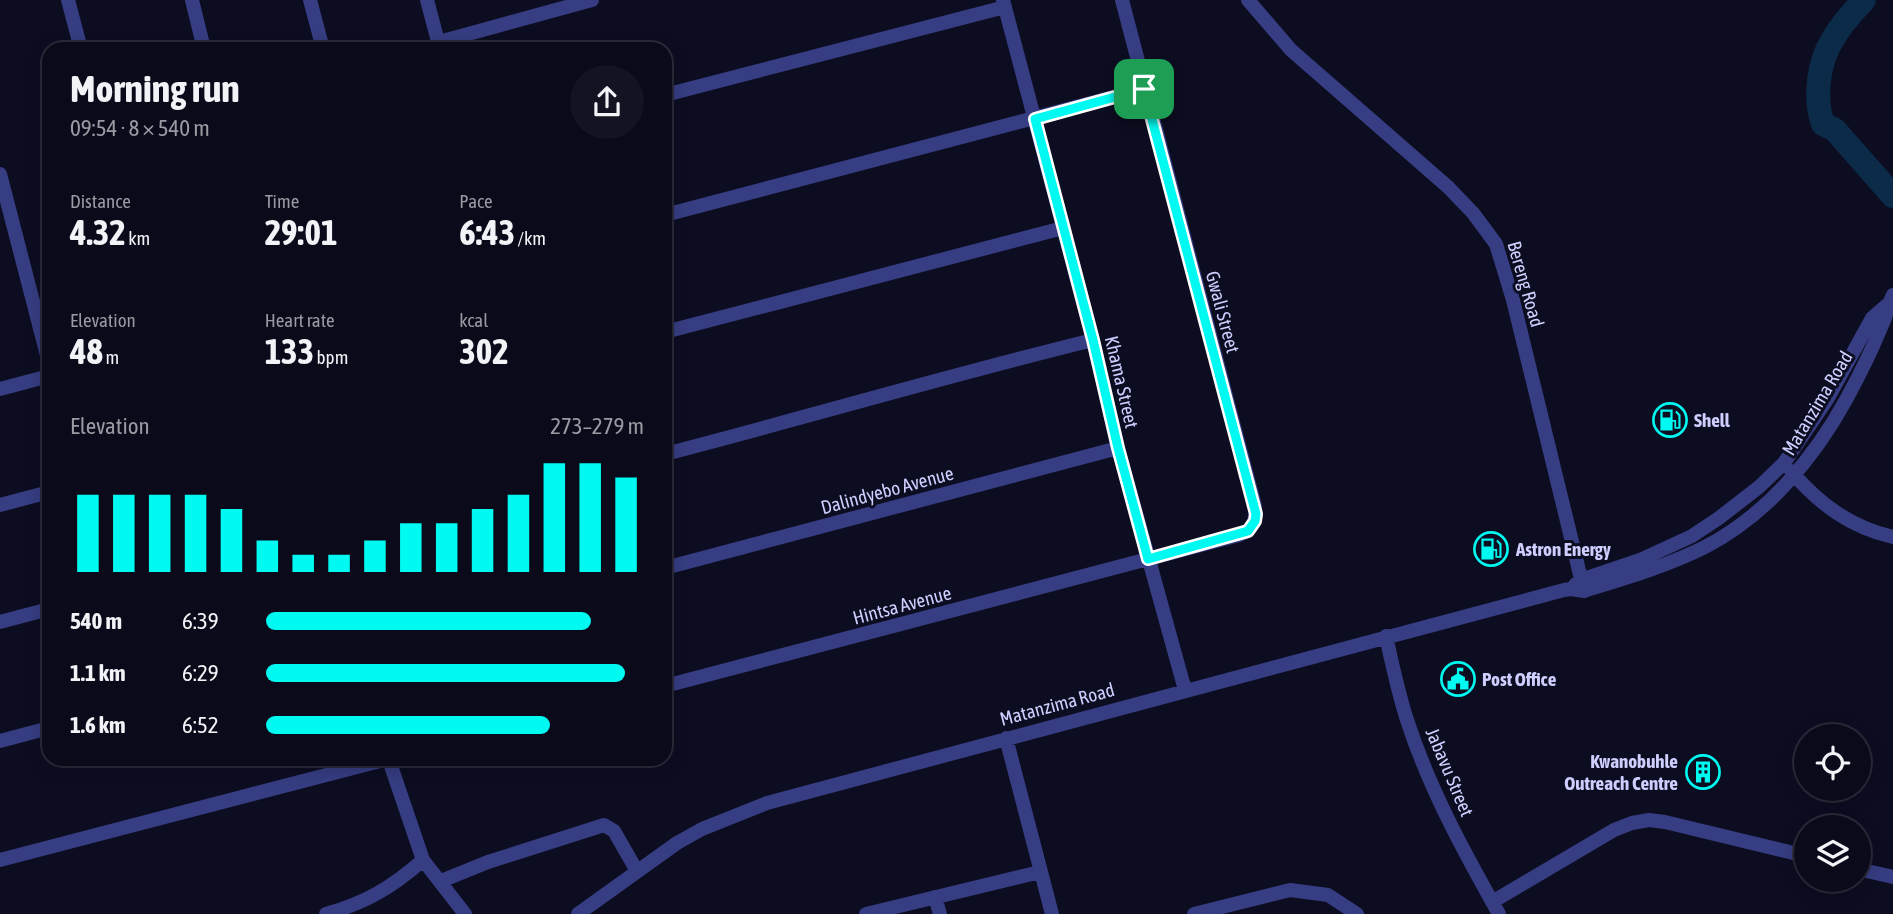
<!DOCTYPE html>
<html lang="en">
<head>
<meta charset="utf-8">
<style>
	:root { --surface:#0a0a1a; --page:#131323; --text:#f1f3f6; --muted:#999aa2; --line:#2a2b39; --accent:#00f9f0 }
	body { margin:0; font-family:"Asap Condensed",sans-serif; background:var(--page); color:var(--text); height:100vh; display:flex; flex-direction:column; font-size:26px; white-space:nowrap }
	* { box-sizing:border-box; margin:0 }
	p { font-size:23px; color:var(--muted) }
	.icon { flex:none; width:38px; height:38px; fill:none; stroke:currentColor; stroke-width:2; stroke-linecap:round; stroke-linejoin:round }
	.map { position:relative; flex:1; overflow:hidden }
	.drawer { position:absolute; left:42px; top:42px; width:630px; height:724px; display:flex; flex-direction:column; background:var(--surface); border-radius:21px; box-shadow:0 4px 18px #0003,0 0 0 2px var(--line) }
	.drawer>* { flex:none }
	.controls { position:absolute; left:1794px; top:724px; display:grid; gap:14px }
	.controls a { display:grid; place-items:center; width:77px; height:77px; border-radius:50%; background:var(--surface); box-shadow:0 4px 18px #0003,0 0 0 2px var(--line); font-size:35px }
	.pin { position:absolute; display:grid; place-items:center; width:60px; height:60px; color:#fff; margin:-30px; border-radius:14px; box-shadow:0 4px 10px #0006 }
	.round { display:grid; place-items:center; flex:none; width:74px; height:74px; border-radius:37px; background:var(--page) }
	.overview { display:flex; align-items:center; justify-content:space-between; height:119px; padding:0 28px }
	h1 { font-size:38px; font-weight:700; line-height:52px }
	.figures { display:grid; grid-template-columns:repeat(3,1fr); gap:10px; height:119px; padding:7px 28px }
	.figures div { display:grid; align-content:center }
	.figures b { font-size:35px; font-weight:700 }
	.figures small { font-size:19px; font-weight:400 }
	.figures p { font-size:19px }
	.chart { height:196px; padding:14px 28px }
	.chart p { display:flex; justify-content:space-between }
	.chart svg { width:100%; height:126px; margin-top:7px; stroke:var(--accent); stroke-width:6 }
	ul { padding:0 28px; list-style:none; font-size:23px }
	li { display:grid; grid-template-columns:112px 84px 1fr; align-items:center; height:52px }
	li i { height:18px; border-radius:9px; background:var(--accent) }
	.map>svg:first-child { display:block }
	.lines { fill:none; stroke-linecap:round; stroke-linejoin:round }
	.river { stroke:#0b2b48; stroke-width:24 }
	.minor { stroke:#363d82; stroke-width:14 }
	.route-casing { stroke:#fff; stroke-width:14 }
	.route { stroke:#00f9f0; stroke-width:9 }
	.labels { text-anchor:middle; stroke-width:6; stroke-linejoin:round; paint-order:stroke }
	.street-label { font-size:19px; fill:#ceceff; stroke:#0d0d22 }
	.poi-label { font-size:19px; font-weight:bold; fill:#ceceff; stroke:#0d0d22; text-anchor:start }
</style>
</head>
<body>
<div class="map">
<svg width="1893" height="914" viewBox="0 0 1893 914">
	<rect width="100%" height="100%" fill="#0d0d22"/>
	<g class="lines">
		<!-- river -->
		<path class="river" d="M 1864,0 C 1853,12 1841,24 1833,39 C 1818,62 1814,99 1823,124 L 1835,130 L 1893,196"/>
		<!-- minor -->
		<path class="minor" d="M 68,0 L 81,49
			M 192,0 L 204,49
			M 310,0 L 323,49
			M 427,0 L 440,49
			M 1003,0 L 1093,340 L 1118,448 L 1185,690
			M 1248,0 L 1291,50 L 1448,187 L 1473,213 L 1496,244 L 1513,300 L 1584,591
			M 439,42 L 592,0
			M 665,95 L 1005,7
			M 0,174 L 49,363
			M 665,215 L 1144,89
			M 665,332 L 1063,228
			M 0,389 L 49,376
			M 665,454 C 808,417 950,375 1093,340
			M 1791,471 C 1819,504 1850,527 1893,537
			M 0,505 L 49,492
			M 665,568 L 1118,448
			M 1575,585 L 1581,580 L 1640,560 L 1692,536 L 1719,518 L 1759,487 L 1784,463 L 1828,398 L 1872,318 L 1887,305
			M 0,622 L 49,609
			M 1386,636 C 1392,664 1398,692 1407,720 C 1429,788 1464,852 1499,914
			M 665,686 L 1239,535 C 1254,529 1256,521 1255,506 L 1122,0
			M 1006,738 L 1052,914
			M 0,741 L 49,728
			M 389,760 L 423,860 L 465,914
			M 0,860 L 384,760
			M 1858,869 L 1893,877
			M 441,881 L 488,862 L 604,825 L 614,831 L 637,871
			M 935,897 L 940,914
			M 1492,902 L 1614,830 L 1632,823 L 1649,820 L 1665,822 L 1806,856
			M 326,914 C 367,902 391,888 423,860
			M 578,914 L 677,843 L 702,829 L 767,803 L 1564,590 L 1571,589 L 1584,591 C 1625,578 1667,566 1705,547 C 1767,515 1815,457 1847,398 C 1860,374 1872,350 1882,325 C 1887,315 1888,305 1893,295
			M 866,914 L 1040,872
			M 1194,914 L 1290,890 L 1328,895 L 1357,914"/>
	</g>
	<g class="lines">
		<!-- route casing -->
		<g class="route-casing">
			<path id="route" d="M 1144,89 L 1256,514 L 1255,521 L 1248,531 L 1148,559 L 1118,448 L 1093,340 L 1035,119 Z"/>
		</g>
		<!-- route -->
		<use href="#route" class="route"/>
	</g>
	<!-- icons -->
	<defs>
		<g id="fuel-ring" transform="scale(1.75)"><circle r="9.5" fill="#0d0d22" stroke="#00f9f0" stroke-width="1.5"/><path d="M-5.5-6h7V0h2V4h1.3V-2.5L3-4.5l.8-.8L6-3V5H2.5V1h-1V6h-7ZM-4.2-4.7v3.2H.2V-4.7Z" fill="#00f9f0"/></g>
		<g id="civic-ring" transform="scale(1.75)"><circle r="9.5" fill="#0d0d22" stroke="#00f9f0" stroke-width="1.5"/><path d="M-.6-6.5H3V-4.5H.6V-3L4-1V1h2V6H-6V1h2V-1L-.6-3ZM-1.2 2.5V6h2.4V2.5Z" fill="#00f9f0"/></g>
		<g id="building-ring" transform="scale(1.75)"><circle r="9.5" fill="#0d0d22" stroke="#00f9f0" stroke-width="1.5"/><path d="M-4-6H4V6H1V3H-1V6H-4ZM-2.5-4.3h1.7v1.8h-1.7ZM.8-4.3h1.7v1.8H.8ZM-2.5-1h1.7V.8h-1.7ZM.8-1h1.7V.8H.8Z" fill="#00f9f0"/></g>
	</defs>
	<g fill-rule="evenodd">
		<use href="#fuel-ring" x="1670" y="420"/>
		<use href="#fuel-ring" x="1491" y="549"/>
		<use href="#civic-ring" x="1458" y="679"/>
		<use href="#building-ring" x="1703" y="772"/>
	</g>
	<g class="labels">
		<!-- street labels -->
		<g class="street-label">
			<text transform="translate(1526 284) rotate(74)" y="7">Bereng Road</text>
			<text transform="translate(1223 312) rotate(75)" y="7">Gwali Street</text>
			<text transform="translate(1122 382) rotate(77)" y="7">Khama Street</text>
			<text transform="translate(1817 403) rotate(-59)" y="7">Matanzima Road</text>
			<text transform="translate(887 490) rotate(-15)" y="7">Dalindyebo Avenue</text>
			<text transform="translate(902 605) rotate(-15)" y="7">Hintsa Avenue</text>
			<text transform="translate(1057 704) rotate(-15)" y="7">Matanzima Road</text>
			<text transform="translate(1450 772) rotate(67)" y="7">Jabavu Street</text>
		</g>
		<!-- poi labels -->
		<g class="poi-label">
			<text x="1694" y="427">Shell</text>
			<text x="1516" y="556">Astron Energy</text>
			<text x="1482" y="686">Post Office</text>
			<text x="1678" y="768" text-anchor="end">Kwanobuhle<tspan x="1678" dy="22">Outreach Centre</tspan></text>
		</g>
	</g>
</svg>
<div class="controls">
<a><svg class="icon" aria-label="locate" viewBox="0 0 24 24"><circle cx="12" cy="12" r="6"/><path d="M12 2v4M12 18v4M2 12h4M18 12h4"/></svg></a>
<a><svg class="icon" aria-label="layers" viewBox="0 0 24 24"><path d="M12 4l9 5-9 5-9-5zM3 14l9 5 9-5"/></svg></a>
</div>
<div class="pin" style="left:1144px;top:89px;background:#1e9e55"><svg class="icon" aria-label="arrive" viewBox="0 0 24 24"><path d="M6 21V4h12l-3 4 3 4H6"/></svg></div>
<section class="drawer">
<div class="overview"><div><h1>Morning run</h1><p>09:54 · 8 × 540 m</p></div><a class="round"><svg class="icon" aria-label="share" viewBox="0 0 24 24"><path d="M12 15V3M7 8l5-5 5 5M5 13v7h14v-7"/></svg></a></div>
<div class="figures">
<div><p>Distance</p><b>4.32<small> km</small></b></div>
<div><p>Time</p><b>29:01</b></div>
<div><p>Pace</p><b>6:43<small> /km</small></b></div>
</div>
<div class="figures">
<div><p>Elevation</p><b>48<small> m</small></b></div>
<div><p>Heart rate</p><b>133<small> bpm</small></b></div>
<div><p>kcal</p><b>302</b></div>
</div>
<div class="chart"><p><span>Elevation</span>273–279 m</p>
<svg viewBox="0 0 160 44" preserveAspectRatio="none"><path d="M5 44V17M15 44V17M25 44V17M35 44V17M45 44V22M55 44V33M65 44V38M75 44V38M85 44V33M95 44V27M105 44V27M115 44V22M125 44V17M135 44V6M145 44V6M155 44V11"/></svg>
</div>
<ul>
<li><b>540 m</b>6:39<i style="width:86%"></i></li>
<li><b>1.1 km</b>6:29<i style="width:95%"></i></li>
<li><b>1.6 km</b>6:52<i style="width:75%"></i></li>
</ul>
</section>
</div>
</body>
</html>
